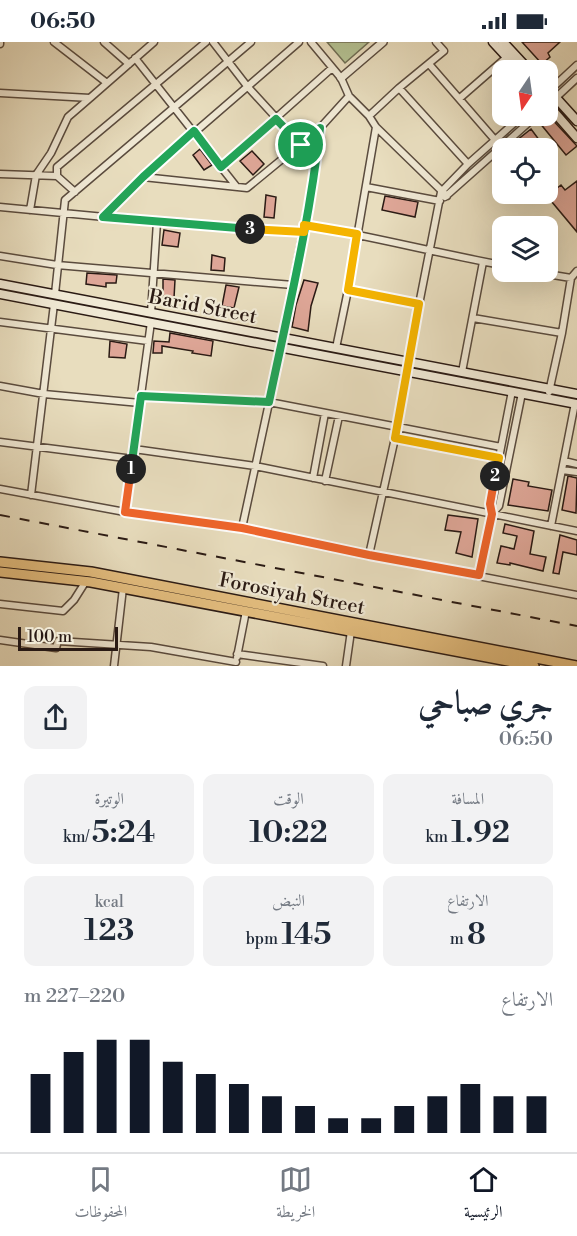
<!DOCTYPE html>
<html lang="ar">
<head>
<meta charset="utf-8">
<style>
	:root { --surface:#fff; --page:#f2f2f3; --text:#1f2937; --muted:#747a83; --line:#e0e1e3; --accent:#111827 }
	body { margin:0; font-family:"Libre Bodoni",Amiri,serif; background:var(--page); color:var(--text); direction:rtl; height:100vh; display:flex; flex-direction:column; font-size:22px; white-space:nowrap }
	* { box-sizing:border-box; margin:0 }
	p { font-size:20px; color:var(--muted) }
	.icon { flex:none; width:33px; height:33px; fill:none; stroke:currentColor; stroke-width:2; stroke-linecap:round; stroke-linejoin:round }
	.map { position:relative; height:624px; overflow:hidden; direction:ltr }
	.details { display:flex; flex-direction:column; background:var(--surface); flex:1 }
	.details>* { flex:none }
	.needle { width:39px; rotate:193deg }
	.fabs { position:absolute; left:492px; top:18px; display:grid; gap:12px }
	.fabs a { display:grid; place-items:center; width:66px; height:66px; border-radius:12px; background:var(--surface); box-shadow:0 6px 24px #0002; font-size:30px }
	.scale { position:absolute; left:18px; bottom:15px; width:100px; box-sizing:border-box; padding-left:6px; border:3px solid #2a1a14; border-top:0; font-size:16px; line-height:21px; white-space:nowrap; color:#2a1a14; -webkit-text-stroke:4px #f0e9d5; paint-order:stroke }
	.pin { position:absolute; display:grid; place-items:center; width:51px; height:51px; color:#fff; margin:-26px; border:3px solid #fff; border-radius:50%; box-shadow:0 2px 6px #0007 }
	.km { position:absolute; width:30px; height:30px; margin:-15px; border-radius:50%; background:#222; color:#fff; font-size:16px; line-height:30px; text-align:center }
	.round { display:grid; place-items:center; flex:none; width:63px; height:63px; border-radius:12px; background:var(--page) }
	.headline { display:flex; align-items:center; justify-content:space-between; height:102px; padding:0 24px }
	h1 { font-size:33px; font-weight:600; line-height:45px }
	.stats { display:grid; grid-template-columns:repeat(3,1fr); gap:9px; height:102px; padding:6px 24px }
	.stats div { display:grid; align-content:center; border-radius:12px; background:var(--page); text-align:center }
	.stats b { font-size:30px; font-weight:600 }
	.stats small { font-size:16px; font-weight:400 }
	.stats p { font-size:16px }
	.chart { height:168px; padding:12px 24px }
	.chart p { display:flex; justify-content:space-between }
	.chart svg { width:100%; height:108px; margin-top:6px; stroke:var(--accent); stroke-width:6 }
	.status { display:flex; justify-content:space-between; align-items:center; height:42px; padding:0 30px; background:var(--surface); direction:ltr }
	.status svg { height:16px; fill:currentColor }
	.tab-bar { display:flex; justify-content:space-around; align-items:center; height:84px; border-top:2px solid var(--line); background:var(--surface); font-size:16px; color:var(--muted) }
	.tab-bar a { display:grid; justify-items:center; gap:3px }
	.tab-bar .on { color:var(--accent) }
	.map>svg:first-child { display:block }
	.green { fill:#b4c293; stroke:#6f6e54; stroke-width:1.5 }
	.building { fill:#dea697; stroke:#2a1a14; stroke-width:1.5 }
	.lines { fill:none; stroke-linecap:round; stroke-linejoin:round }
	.minor-casing { stroke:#5a4b3e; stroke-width:9 }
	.tertiary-casing { stroke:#5a4b3e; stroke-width:10 }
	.secondary-casing { stroke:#2a1a14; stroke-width:11 }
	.primary-casing { stroke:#2a1a14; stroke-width:12 }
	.minor { stroke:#f0e9d5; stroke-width:6 }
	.tertiary { stroke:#f0e9d5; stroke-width:7 }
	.secondary { stroke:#f0e9d5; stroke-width:8 }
	.primary { stroke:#e4be7f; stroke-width:9 }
	.rail { stroke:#2a1a14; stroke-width:2; stroke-dasharray:10 10; stroke-linecap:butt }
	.split-1-casing { stroke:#fff; stroke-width:12 }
	.split-2-casing { stroke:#fff; stroke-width:12 }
	.split-3-casing { stroke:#fff; stroke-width:12 }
	.split-4-casing { stroke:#fff; stroke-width:12 }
	.split-1 { stroke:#22a559; stroke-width:8 }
	.split-2 { stroke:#f0652b; stroke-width:8 }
	.split-3 { stroke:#f5b400; stroke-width:8 }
	.split-4 { stroke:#22a559; stroke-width:8 }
	.labels { text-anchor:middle; stroke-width:4.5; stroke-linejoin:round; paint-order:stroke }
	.street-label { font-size:20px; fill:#2a1a14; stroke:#f0e9d5 }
</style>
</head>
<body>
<div class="status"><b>06:50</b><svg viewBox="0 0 49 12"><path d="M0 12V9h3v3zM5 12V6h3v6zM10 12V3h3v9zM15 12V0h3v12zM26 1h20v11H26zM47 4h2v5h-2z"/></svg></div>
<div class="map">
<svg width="577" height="624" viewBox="0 0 577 624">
	<rect width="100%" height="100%" fill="#e8ddbe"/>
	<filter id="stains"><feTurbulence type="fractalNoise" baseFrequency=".00333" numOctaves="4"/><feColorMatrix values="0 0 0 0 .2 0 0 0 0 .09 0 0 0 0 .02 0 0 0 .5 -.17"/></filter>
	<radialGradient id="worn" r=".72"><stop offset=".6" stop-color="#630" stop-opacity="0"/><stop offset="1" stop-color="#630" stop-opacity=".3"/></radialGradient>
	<!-- green -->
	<path class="green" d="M 327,0 L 369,0 L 345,21 Z"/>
	<!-- building -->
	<path class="building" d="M 522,0 L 560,0 L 548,11 L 550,15 L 542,22 Z
		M 548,73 L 577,104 L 566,113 L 539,80 Z
		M 531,87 L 540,99 L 530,106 L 507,106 Z
		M 200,107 L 212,123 L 204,128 L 193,113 Z
		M 252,109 L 264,122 L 253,133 L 240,119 Z
		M 577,139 L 577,190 L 547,154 L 561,143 L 565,148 Z
		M 266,153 L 276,155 L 274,176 L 264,175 Z
		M 385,154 L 418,160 L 415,175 L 382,168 Z
		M 164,188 L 180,191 L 178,205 L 162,203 Z
		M 212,213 L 225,216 L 224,229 L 211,228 Z
		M 87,231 L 117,233 L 116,241 L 106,241 L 106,245 L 86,242 Z
		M 163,237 L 175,238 L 174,256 L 163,255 Z
		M 304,238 L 318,241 L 311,264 L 308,289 L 292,285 L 296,263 Z
		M 226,243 L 239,245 L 234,266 L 222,264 Z
		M 170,291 L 213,299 L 211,314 L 192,311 L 193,309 L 162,304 L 162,311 L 153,311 L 154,299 L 169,300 Z
		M 110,299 L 127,302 L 125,316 L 109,315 Z
		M 568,434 L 577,436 L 576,471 L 562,468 Z
		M 513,437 L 529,440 L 528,444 L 552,448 L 548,469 L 508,463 Z
		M 448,473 L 478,477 L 472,515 L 456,511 L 461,490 L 445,488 Z
		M 505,482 L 534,489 L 530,512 L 546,515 L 543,529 L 510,521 L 510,523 L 497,521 L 501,504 L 514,507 L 517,494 L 503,491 Z
		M 560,493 L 577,498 L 577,513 L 563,510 L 559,532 L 553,531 Z"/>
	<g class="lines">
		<!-- minor casing -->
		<g class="minor-casing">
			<path id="minor" d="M 54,0 L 107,41
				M 104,0 L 129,22
				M 213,0 L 247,44 L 301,103
				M 311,0 L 341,36 L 349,54 L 369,74 L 376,85 L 447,154
				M 0,2 L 0,0
				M 135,16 L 236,144
				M 429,22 L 495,98
				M 399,46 L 468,122
				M 548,50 L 577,23
				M 0,51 L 90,56 L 154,0
				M 460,56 L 507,15
				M 548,63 L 577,36
				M 369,74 L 399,46 L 444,9 L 436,0
				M 221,125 L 332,26
				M 0,132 L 57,134 L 75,150
				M 57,134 L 57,125 L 206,0
				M 143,135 L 247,146 L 320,86 L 349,54
				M 366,145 L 440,159
				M 445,155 L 536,74
				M 0,165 L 157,180 L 304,190
				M 30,168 L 36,133 L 51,111 L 68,75 L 90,56
				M 103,175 L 143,135 L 299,0
				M 305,183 C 371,194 436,211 502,223
				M 0,214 L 57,223 L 293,243
				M 535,230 L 571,236
				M 348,248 L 419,263
				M 55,252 L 65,158 L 251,0
				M 151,271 L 157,180
				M 473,276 L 562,291
				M 0,280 L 148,299
				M 336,306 L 348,248 L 376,85
				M 462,330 L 483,220
				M 0,344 L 44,352 L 140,361
				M 549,350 L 562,291 L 571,236 L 577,229
				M 141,354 L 269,360 L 501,405
				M 395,396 L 499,416
				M 0,400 L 133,417
				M 134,407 L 255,424 L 577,489
				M 564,419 L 577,422
				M 562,428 L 577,430
				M 313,436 L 325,371
				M 325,439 L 339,374
				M 0,447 L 125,470 L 242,486 L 369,513 L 577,553
				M 31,453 L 54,262
				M 125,470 L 151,280
				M 492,472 L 499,464 L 522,351
				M 551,484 L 575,361
				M 242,486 L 283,296 L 316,122 L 320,86
				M 369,513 L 395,396 L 406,329 L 441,150 L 468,122 L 522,74
				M 479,533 L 492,472 L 490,462 L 512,349
				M 0,562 L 63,569 L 74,558 L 86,539
				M 0,598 L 56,606 L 58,599 L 151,605 L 236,620
				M 237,612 L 323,624
				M 237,615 L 246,569
				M 114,624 L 123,546
				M 346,624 L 351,589"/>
		</g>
		<!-- tertiary casing -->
		<g class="tertiary-casing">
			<path id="tertiary" d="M 341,36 L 383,0"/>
		</g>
		<!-- secondary casing -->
		<g class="secondary-casing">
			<path id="secondary" d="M 493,0 L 519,28
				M 503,0 L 529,28
				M 548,47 L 577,79
				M 548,63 L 577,96
				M 0,242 L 577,352
				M 0,252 L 577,362"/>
		</g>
		<!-- primary casing -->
		<g class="primary-casing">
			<path id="primary" d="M 0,520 L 91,530 L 577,624
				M 0,530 L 91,540 L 534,624"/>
		</g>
		<!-- minor -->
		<use href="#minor" class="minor"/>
		<!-- tertiary -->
		<use href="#tertiary" class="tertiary"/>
		<!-- secondary -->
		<use href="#secondary" class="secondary"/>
		<!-- primary -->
		<use href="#primary" class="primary"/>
		<!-- rail -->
		<path class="rail" d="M 0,473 L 577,584"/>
	</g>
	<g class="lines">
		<!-- split-1 casing -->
		<g class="split-1-casing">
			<path id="split-1" d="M 131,427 L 141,354 L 269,360 C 288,269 310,178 320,86 L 301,103"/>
		</g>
		<!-- split-2 casing -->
		<g class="split-2-casing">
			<path id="split-2" d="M 131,427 L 125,470 L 242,486 L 369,513 L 479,533 L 492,472 L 490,462 L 495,434"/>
		</g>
		<!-- split-3 casing -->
		<g class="split-3-casing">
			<path id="split-3" d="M 250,187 L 304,190 L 304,183 L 357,192 L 348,248 L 419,262 L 395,396 L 499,416 L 495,434"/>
		</g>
		<!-- split-4 casing -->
		<g class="split-4-casing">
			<path id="split-4" d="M 250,187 L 103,175 L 143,135 L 194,89 L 221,125 L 276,77 L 301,103"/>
		</g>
		<!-- split-1 -->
		<use href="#split-1" class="split-1"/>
		<!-- split-2 -->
		<use href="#split-2" class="split-2"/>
		<!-- split-3 -->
		<use href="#split-3" class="split-3"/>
		<!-- split-4 -->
		<use href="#split-4" class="split-4"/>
	</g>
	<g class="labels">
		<!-- street labels -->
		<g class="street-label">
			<text transform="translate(203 264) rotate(11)" y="7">Barid Street</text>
			<text transform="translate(292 551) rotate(11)" y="7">Forosiyah Street</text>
		</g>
	</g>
	<rect width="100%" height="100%" filter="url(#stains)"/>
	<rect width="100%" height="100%" fill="url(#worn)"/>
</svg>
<div class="fabs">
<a><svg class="needle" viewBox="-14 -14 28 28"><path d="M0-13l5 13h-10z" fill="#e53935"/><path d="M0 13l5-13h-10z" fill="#747a83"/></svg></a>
<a><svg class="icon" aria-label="locate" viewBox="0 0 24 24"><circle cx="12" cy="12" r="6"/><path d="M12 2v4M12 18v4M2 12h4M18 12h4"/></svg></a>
<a><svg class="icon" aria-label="layers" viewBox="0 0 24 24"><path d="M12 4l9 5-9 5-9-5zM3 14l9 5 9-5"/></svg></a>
</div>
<div class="scale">100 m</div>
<div class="pin" style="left:301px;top:103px;background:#1e9e55"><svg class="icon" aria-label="arrive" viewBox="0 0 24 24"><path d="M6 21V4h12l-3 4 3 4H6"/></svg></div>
<b class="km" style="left:131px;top:427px">1</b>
<b class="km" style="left:495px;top:434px">2</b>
<b class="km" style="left:250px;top:187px">3</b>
</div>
<section class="details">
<div class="headline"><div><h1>جري صباحي</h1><p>06:50</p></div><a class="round"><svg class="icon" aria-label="share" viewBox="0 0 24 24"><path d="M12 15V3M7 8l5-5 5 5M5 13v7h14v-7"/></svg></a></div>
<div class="stats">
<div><p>المسافة</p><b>1.92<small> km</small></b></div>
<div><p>الوقت</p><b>10:22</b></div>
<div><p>الوتيرة</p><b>5:24<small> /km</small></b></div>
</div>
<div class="stats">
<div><p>الارتفاع</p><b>8<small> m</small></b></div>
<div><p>النبض</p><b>145<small> bpm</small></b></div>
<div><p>kcal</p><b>123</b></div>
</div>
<div class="chart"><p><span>الارتفاع</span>220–227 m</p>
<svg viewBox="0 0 160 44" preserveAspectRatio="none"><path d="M5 44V20M15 44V11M25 44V6M35 44V6M45 44V15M55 44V20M65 44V24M75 44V29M85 44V33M95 44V38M105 44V38M115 44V33M125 44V29M135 44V24M145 44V29M155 44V29"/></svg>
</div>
</section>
<nav class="tab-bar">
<a class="on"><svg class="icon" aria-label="home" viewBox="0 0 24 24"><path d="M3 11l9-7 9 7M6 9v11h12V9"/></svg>الرئيسية</a>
<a><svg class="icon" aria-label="map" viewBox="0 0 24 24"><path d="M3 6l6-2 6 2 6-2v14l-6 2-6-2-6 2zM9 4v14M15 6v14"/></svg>الخريطة</a>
<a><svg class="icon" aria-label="saved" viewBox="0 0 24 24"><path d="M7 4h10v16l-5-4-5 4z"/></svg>المحفوظات</a>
</nav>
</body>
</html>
